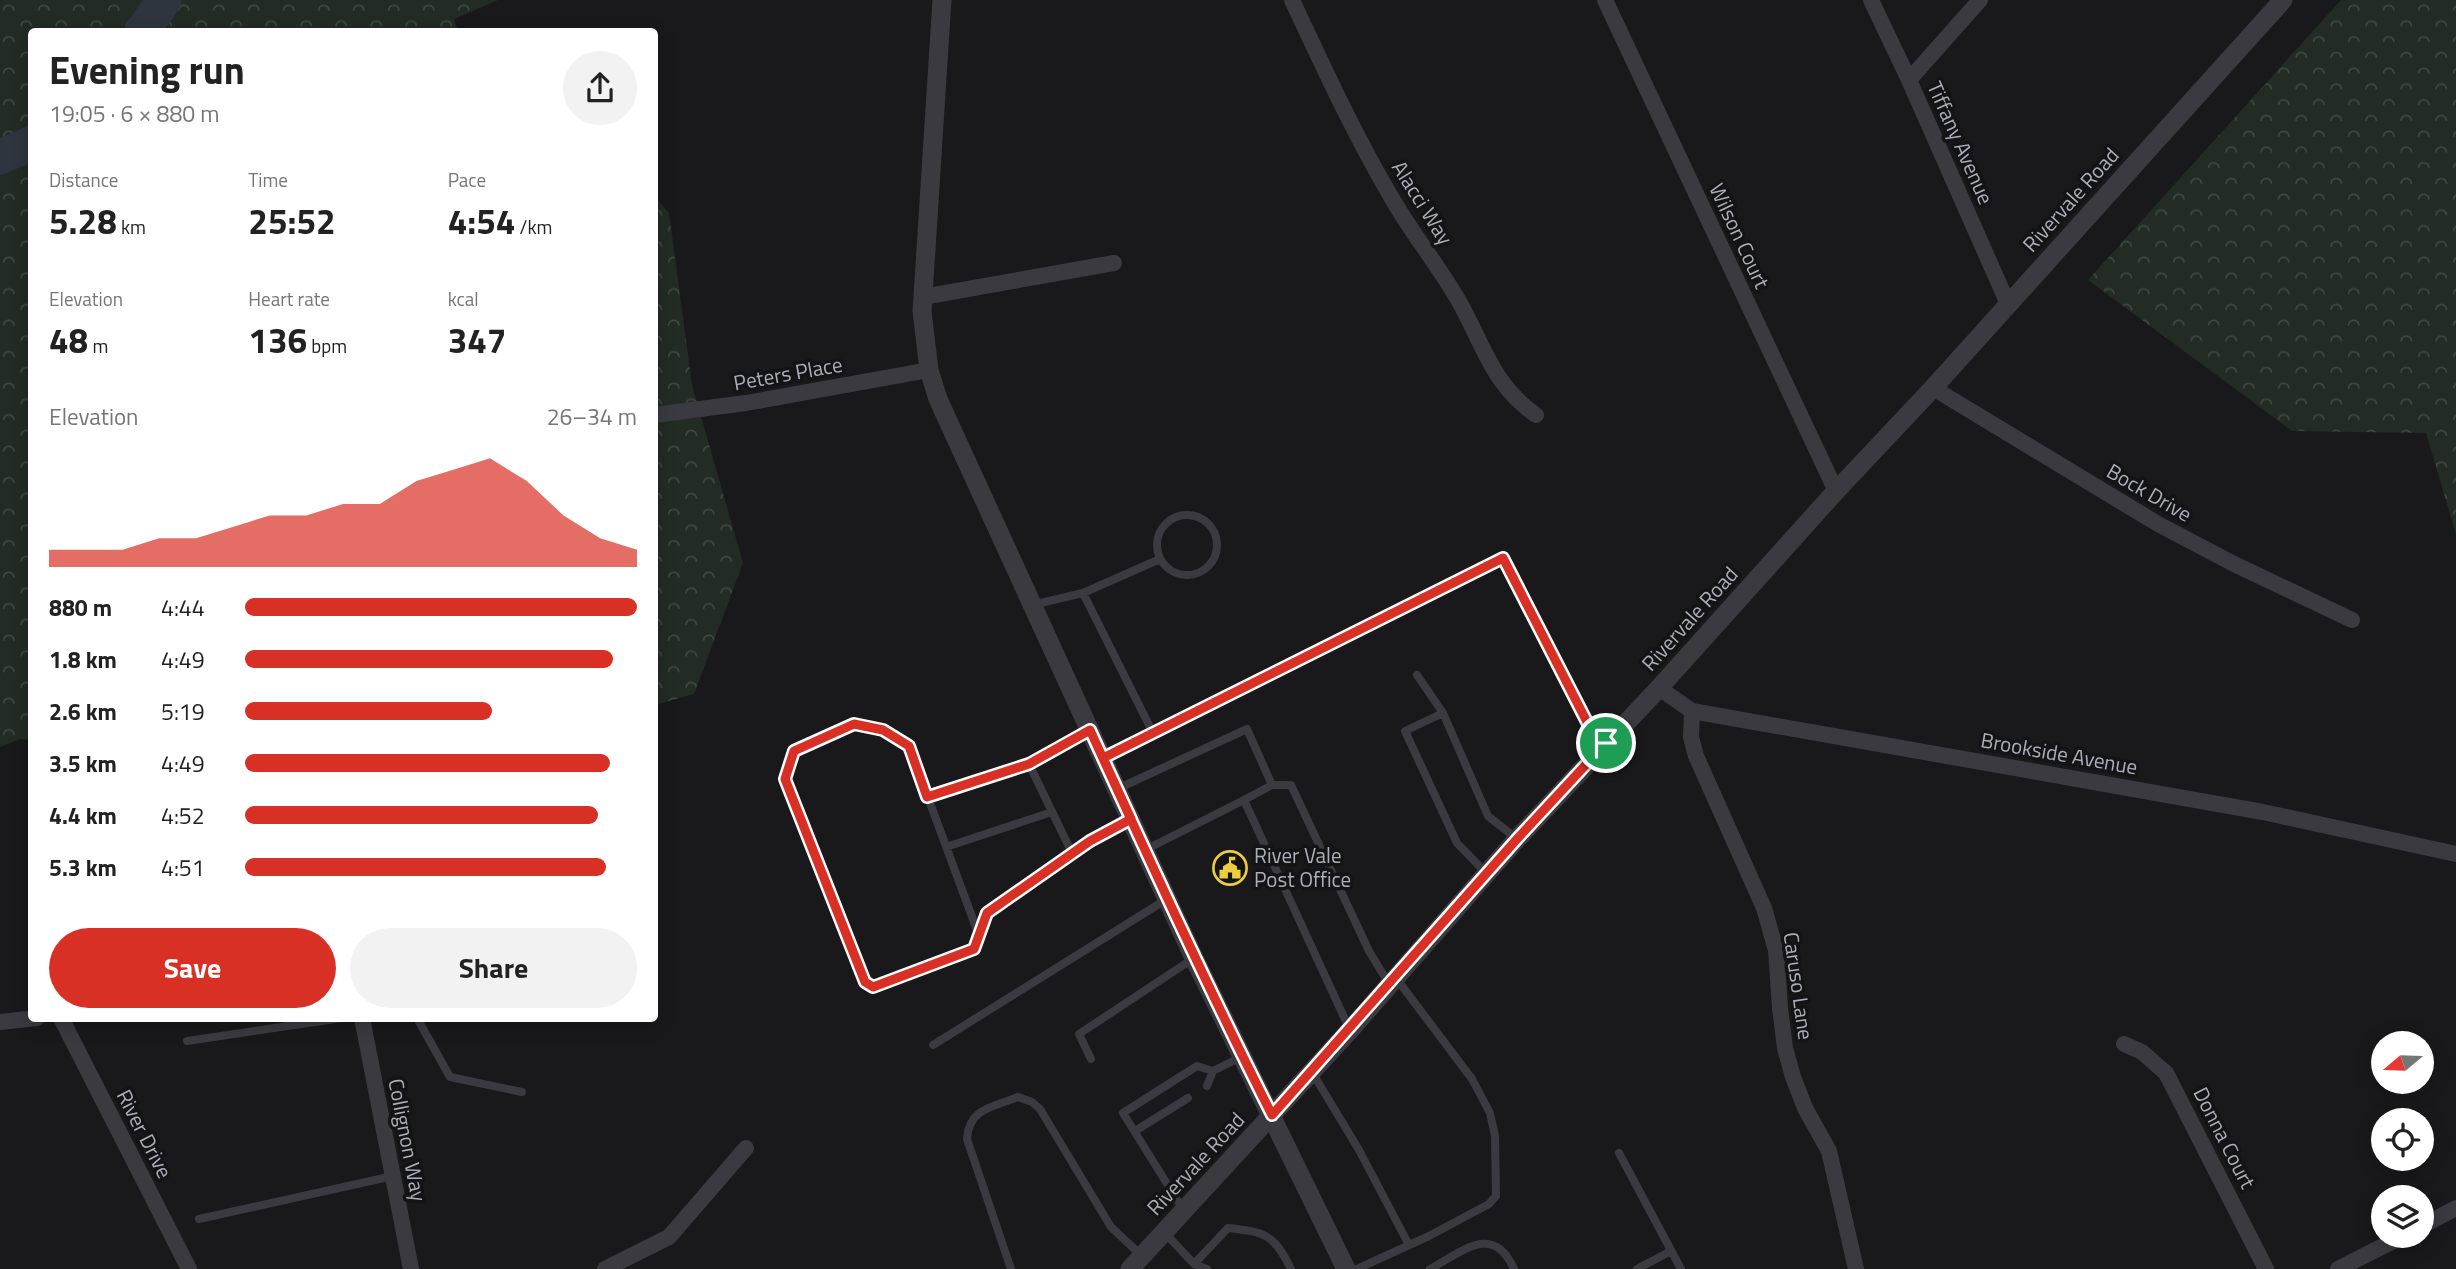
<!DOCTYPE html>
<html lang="en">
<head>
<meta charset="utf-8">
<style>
	:root { --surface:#fff; --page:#f2f2f2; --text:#222; --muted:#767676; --accent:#d93025 }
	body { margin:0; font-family:"Titillium Web",sans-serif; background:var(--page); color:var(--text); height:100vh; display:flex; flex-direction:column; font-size:26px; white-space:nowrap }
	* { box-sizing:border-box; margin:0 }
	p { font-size:23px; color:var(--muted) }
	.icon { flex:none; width:38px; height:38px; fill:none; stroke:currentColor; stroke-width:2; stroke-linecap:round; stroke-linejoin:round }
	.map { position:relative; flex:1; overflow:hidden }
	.details { position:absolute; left:28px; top:28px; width:630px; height:994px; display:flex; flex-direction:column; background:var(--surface); border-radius:7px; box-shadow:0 4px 18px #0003 }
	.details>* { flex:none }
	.needle { width:46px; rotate:251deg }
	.fabs { position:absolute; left:2371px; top:1031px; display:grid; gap:14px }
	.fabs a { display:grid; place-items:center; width:63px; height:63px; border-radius:50%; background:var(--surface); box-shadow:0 4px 18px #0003; font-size:35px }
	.pin { position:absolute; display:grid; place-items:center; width:60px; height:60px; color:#fff; margin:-30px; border:4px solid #fff; border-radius:50%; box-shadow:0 2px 7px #0007 }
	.round { display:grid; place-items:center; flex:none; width:74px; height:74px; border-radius:37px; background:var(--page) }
	.overview { display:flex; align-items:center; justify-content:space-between; height:119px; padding:0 21px }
	h1 { font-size:38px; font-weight:700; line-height:52px }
	.stats { display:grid; grid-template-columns:repeat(3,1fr); gap:10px; height:119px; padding:7px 21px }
	.stats div { display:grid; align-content:center }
	.stats b { font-size:35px; font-weight:700 }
	.stats small { font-size:19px; font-weight:400 }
	.stats p { font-size:19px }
	.chart { height:196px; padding:14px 21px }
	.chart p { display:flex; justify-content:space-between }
	.chart svg { width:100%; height:126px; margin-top:7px; fill:var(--accent); opacity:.7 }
	.cta { display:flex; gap:14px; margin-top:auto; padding:14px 21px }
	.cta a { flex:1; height:80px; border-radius:42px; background:var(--accent); color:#fff; font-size:28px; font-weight:700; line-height:80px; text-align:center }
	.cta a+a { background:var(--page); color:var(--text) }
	ul { padding:0 21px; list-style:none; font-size:23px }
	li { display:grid; grid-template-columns:112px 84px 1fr; align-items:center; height:52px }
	li i { height:18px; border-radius:9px; background:var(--accent) }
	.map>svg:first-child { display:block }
	.forest { fill:url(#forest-crowns) }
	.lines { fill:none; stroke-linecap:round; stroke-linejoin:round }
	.river { stroke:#2f353f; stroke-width:35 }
	.service { stroke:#3a3a40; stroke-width:8 }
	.minor { stroke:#3a3a40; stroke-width:16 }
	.tertiary { stroke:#3a3a40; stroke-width:19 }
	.route-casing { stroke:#fff; stroke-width:14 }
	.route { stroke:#d93025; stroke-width:9 }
	.labels { text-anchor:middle; stroke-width:7; stroke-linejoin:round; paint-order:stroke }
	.street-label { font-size:21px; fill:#acaeba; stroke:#141416 }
	.poi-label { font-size:21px; fill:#acaeba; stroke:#141416; text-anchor:start }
</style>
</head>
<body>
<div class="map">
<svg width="2456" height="1269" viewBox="0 0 2456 1269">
	<defs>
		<pattern id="forest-crowns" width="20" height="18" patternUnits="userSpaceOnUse" patternTransform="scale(1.75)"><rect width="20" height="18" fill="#232b25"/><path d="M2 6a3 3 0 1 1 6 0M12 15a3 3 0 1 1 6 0" fill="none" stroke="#404743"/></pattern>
	</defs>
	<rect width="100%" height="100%" fill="#19191b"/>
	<!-- forest -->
	<path class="forest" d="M 0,0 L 498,0 L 454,19 L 458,31 L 32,32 L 32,740 L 20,739 L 0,747 Z
		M 2341,0 L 2456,0 L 2456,534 L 2426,433 L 2292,431 L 2088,280 Z
		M 654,196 L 669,213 L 692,385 L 743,563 L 694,694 L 655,705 Z"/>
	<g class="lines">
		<!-- river -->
		<path class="river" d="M 142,32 L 164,0
			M 0,157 L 32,143"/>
		<!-- service -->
		<path class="service" d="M1157 545a30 30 0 1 1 60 0a30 30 0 1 1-60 0Z
			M 1083,593 L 1153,733
			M 1032,605 L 1083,593 L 1160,559
			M 1417,675 L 1443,713
			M 1103,758 L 1503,558 L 1587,722 L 1607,743
			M 1029,764 L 1072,853
			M 1272,785 L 1291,785 L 1369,951 L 1389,984
			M 1117,789 L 1247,729 L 1272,785 L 1244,800 L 1349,1028
			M 927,797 L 1029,764 L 1090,730
			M 946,847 L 1052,812
			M 1145,850 L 1244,800
			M 1487,874 L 1457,843 L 1405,731 L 1443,713 L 1488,816 L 1517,839
			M 978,933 L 909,746 L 883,730 L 854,725 L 794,751 L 785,779 L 865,982 L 873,987 L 974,949 L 987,913 L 1090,841 L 1131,819
			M 417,1018 L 450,1077 L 522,1092
			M 187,1041 L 342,1018
			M 933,1045 L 1167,899
			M 1091,1059 L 1079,1034 L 1194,958
			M 1312,1072 L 1359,1150 L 1409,1245
			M 1207,1086 L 1213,1071
			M 1135,1131 L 1188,1098
			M 1619,1153 L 1681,1269
			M 1184,1211 L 1123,1113 L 1197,1066 L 1213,1071 L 1243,1056
			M 199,1219 L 393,1176
			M 1165,1233 L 1194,1264 L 1207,1269
			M 1194,1264 L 1228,1228 C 1265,1232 1274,1234 1291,1269
			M 1011,1269 L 967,1139 C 969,1108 993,1107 1018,1097 L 1032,1102 L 1040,1109 L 1111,1227 L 1142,1256
			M 1357,1269 L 1429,1236 L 1489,1204 L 1496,1196 L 1495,1136 L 1490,1113 L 1472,1079 L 1396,978
			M 1430,1269 C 1462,1252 1493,1222 1514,1269
			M 1637,1269 L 1671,1251"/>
		<!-- minor -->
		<path class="minor" d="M 1292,0 C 1323,66 1353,132 1390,195 C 1410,231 1436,262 1457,298 C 1483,342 1491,384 1536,415
			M 1605,0 L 1836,491
			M 1871,0 L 1909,80 L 2008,304
			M 1909,80 L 1980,0
			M 923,297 L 1114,263
			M 1933,388 L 2158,524 L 2234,564 L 2352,620
			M 654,415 L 746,403 L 929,370
			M 1659,688 L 1692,711 L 2263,812 L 2456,854
			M 1692,711 L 1691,737 L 1696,756 L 1764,908 L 1776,950 L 1780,1008 L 1785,1048 L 1793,1077 L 1805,1108 L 1829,1151 L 1856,1269
			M 61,1018 L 189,1269
			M 362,1018 L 411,1269
			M 0,1022 L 37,1018
			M 2124,1044 L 2142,1052 L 2166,1073 L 2266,1269
			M 2422,1226 L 2456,1208
			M 605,1269 L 669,1237 L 746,1148
			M 2338,1269 L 2403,1236"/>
		<!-- tertiary -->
		<path class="tertiary" d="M 942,0 L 922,311 L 929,370 L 938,399 L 1194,958 L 1346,1269
			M 1130,1269 L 1350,1030 L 1517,839 L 1659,688 L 1836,491 L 1933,388 L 2283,0"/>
	</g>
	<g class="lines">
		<!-- route casing -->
		<g class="route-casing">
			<path id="route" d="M 1606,743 L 1587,722 L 1503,558 L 1103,758 L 1131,819 L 1090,841 L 987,913 L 974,949 L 873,987 L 865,982 L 785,779 L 794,751 L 854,724 L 883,730 L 909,746 L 927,797 L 1029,764 L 1090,730 C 1149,859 1208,988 1272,1115 L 1517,839 L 1606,743"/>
		</g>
		<!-- route -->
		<use href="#route" class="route"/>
	</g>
	<!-- icons -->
	<defs>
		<g id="civic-ring" transform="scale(1.75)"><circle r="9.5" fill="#141416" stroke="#edcd3e" stroke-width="1.5"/><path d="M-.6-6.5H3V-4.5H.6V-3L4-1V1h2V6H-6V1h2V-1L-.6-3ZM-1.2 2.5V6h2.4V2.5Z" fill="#edcd3e"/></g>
	</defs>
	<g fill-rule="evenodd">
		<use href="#civic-ring" x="1230" y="868"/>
	</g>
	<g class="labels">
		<!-- street labels -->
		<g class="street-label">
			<text transform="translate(1960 143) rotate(66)" y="7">Tiffany Avenue</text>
			<text transform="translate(2071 200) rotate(-48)" y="7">Rivervale Road</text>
			<text transform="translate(1422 203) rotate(58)" y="7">Alacci Way</text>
			<text transform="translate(1739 236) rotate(65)" y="7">Wilson Court</text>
			<text transform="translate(788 374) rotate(-10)" y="7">Peters Place</text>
			<text transform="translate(2149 493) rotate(30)" y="7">Bock Drive</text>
			<text transform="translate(1690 619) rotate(-48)" y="7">Rivervale Road</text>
			<text transform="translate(2059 754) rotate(10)" y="7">Brookside Avenue</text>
			<text transform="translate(1798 986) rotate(82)" y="7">Caruso Lane</text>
			<text transform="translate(144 1134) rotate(63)" y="7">River Drive</text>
			<text transform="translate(2224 1138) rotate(63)" y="7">Donna Court</text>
			<text transform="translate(407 1140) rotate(79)" y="7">Collignon Way</text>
			<text transform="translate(1196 1164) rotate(-47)" y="7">Rivervale Road</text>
		</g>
		<!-- poi labels -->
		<g class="poi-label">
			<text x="1254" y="863">River Vale<tspan x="1254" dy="24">Post Office</tspan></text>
		</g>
	</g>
</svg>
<div class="fabs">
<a><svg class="needle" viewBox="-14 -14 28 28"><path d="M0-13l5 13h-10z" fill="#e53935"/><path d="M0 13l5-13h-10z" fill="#767676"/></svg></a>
<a><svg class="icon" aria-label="locate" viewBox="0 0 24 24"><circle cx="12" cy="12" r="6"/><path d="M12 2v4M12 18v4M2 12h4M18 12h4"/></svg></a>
<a><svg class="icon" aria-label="layers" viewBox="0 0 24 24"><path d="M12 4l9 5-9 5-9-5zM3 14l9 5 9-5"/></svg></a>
</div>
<div class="pin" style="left:1606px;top:743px;background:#1e9e55"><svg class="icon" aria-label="arrive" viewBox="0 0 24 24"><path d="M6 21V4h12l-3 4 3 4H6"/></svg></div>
<section class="details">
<div class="overview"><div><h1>Evening run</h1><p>19:05 · 6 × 880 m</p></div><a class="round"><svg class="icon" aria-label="share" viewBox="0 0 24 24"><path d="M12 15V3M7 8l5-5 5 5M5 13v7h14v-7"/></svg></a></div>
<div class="stats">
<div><p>Distance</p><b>5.28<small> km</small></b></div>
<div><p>Time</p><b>25:52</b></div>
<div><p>Pace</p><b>4:54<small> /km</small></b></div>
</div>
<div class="stats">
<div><p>Elevation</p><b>48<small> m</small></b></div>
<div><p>Heart rate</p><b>136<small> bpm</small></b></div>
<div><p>kcal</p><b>347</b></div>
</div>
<div class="chart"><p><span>Elevation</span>26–34 m</p>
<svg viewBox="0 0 160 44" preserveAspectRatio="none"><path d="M0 44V38L10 38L20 38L30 34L40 34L50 30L60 26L70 26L80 22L90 22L100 14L110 10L120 6L130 14L140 26L150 34L160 38V44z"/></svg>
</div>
<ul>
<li><b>880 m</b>4:44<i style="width:100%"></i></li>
<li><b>1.8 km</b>4:49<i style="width:94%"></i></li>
<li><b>2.6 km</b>5:19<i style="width:63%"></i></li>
<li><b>3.5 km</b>4:49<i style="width:93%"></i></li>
<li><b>4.4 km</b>4:52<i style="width:90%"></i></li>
<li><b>5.3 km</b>4:51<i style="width:92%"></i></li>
</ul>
<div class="cta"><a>Save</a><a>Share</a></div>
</section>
</div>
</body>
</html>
